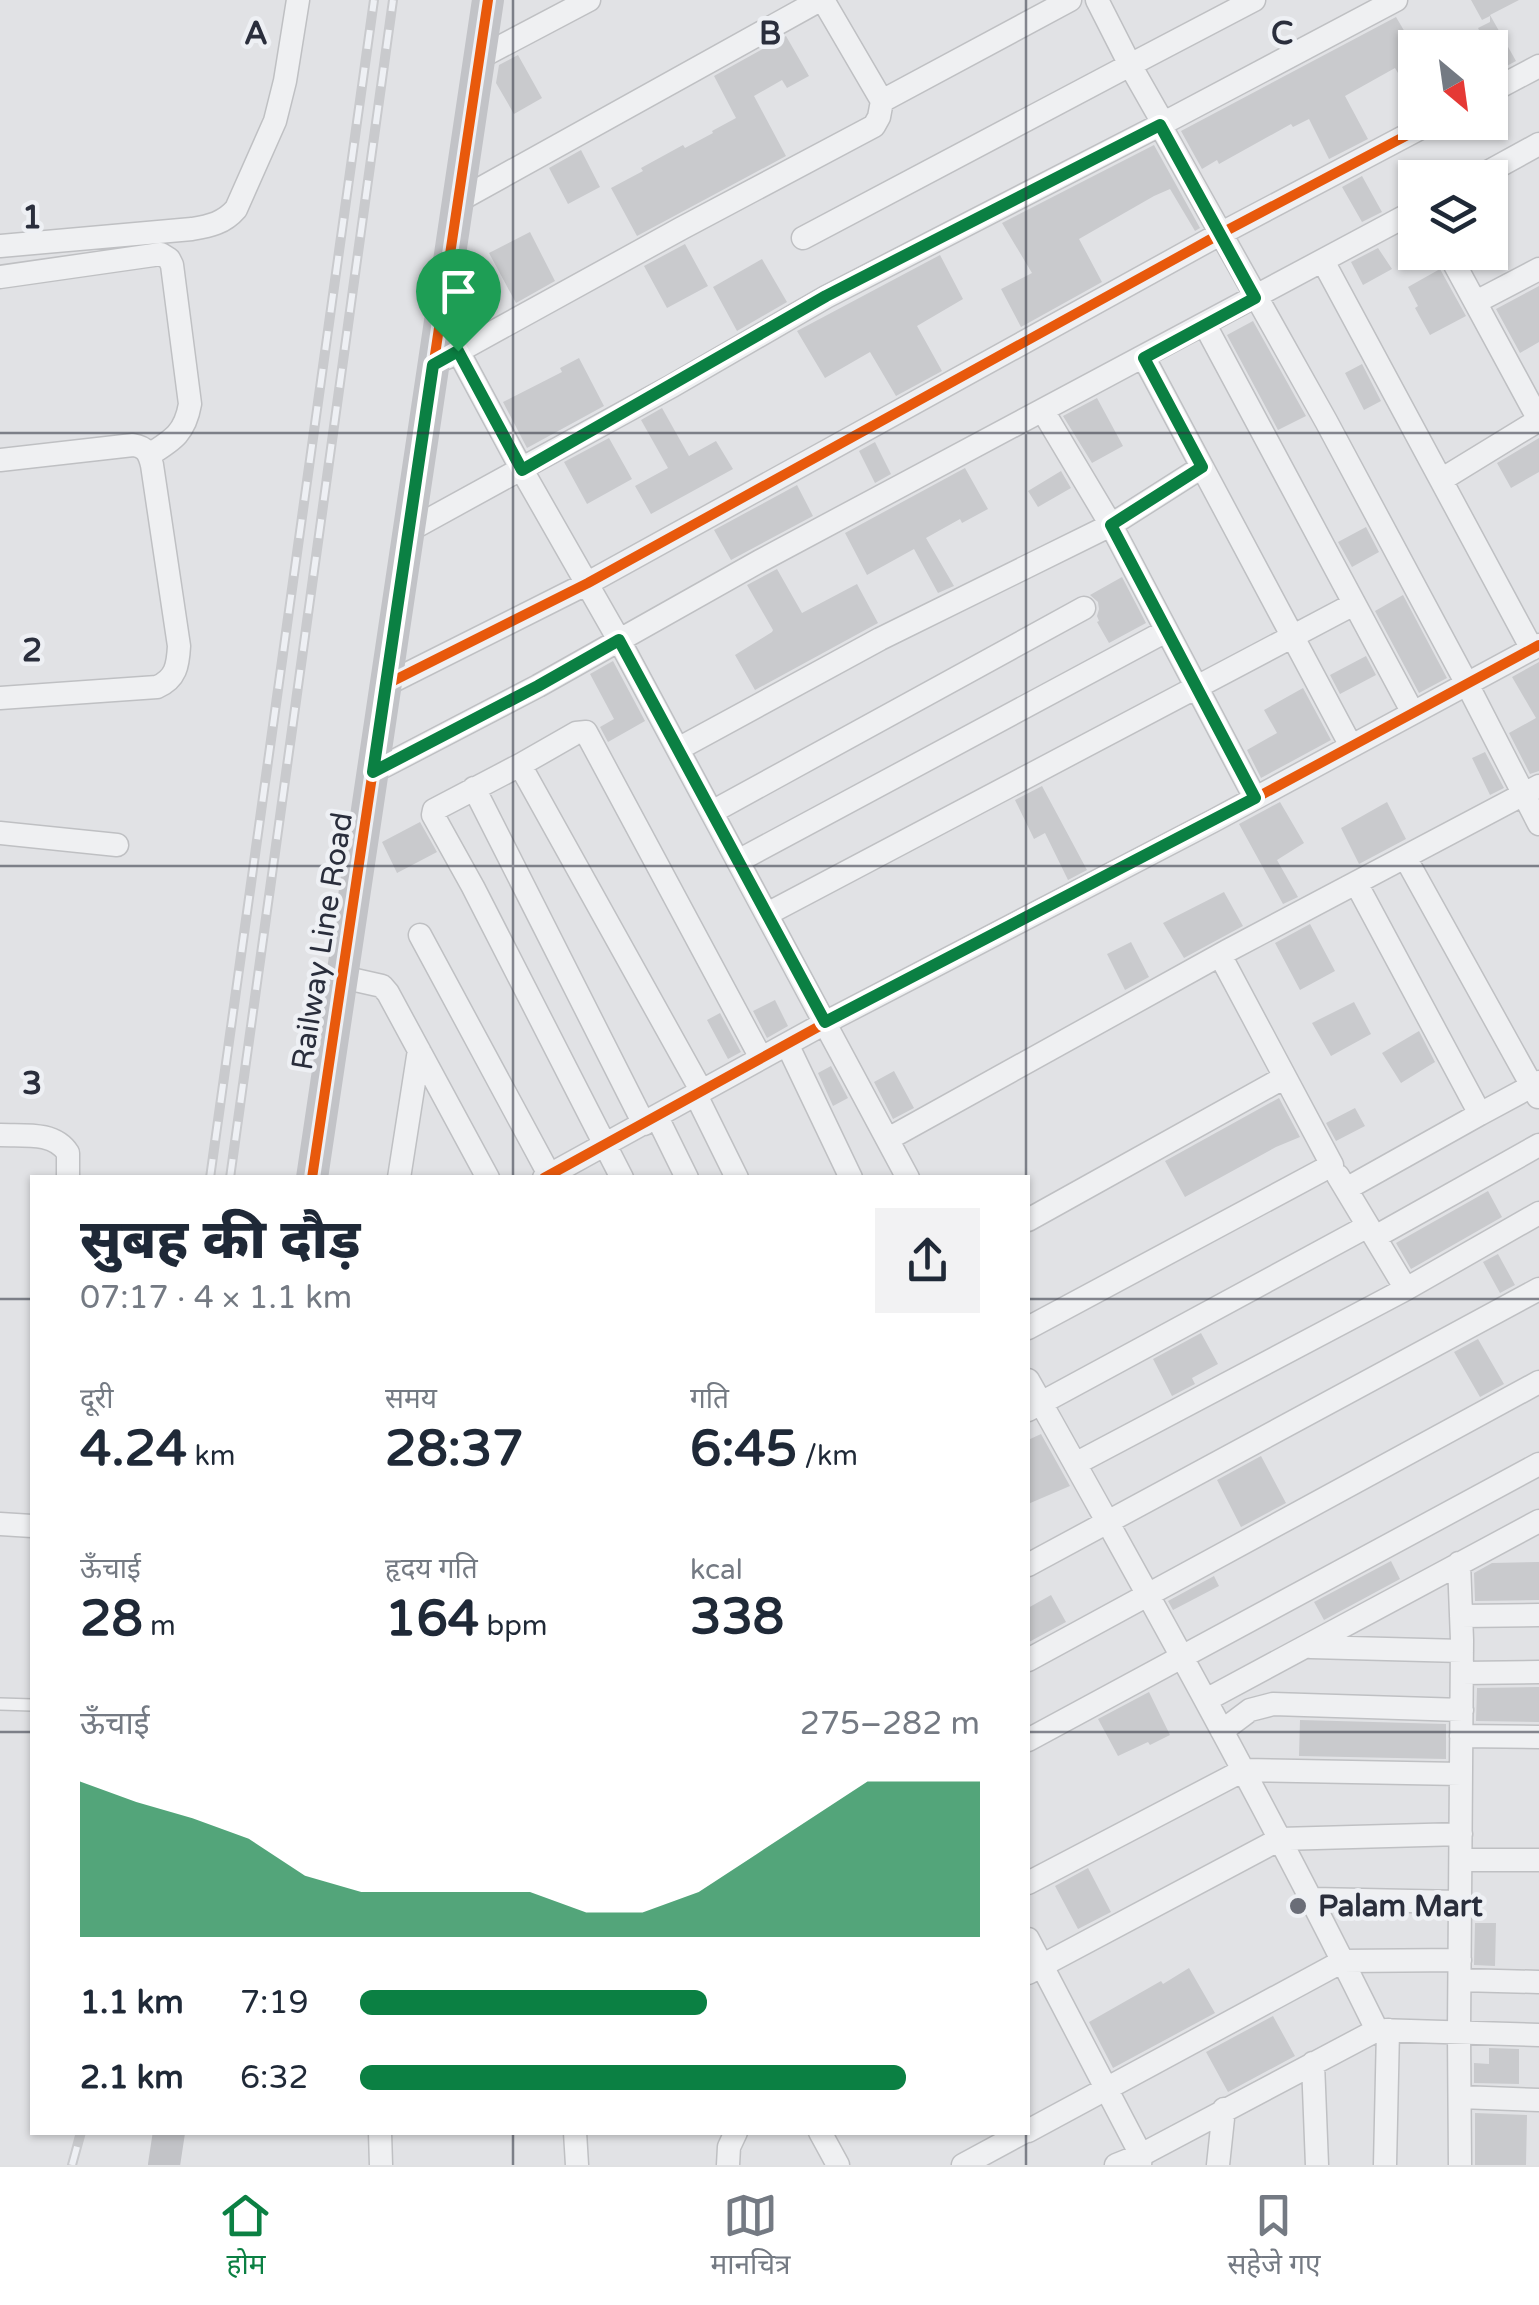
<!DOCTYPE html>
<html lang="hi">
<head>
<meta charset="utf-8">
<style>
	:root { --surface:#fff; --page:#f2f2f3; --text:#1f2937; --muted:#747a83; --line:#e0e1e3; --accent:#0b8043 }
	body { margin:0; font-family:"Varela Round","Noto Sans Devanagari",sans-serif; background:var(--page); color:var(--text); height:100vh; display:flex; flex-direction:column; font-size:38px; white-space:nowrap }
	* { box-sizing:border-box; margin:0 }
	p { font-size:32px; color:var(--muted) }
	.icon { flex:none; width:55px; height:55px; fill:none; stroke:currentColor; stroke-width:2; stroke-linecap:round; stroke-linejoin:round }
	.map { position:relative; flex:1; overflow:hidden }
	.side { position:absolute; left:30px; top:1175px; width:1000px; height:960px; display:flex; flex-direction:column; background:var(--surface); border-radius:0px; box-shadow:0 2px 8px #0004 }
	.side>* { flex:none }
	.needle { width:65px; rotate:151deg }
	.fabs { position:absolute; left:1398px; top:30px; display:grid; gap:20px }
	.fabs a { display:grid; place-items:center; width:110px; height:110px; border-radius:0px; background:var(--surface); box-shadow:0 2px 8px #0004; font-size:50px }
	.pin { position:absolute; display:grid; place-items:center; width:85px; height:85px; color:#fff; margin:-102px -42px; border-radius:50% 50% 50% 0; rotate:-45deg; box-shadow:0 0 10px #0007 }
	.pin .icon { rotate:45deg }
	.round { display:grid; place-items:center; flex:none; width:105px; height:105px; border-radius:0px; background:var(--page) }
	.overview { display:flex; align-items:center; justify-content:space-between; height:170px; padding:0 50px }
	h1 { font-size:55px; font-weight:800; line-height:75px }
	.stats { display:grid; grid-template-columns:repeat(3,1fr); gap:15px; height:170px; padding:10px 50px }
	.stats div { display:grid; align-content:center }
	.stats b { font-size:50px; font-weight:800 }
	.stats small { font-size:28px; font-weight:400 }
	.stats p { font-size:28px }
	.chart { height:280px; padding:20px 50px }
	.chart p { display:flex; justify-content:space-between }
	.chart svg { width:100%; height:180px; margin-top:10px; fill:var(--accent); opacity:.7 }
	ul { padding:0 50px; list-style:none; font-size:32px }
	li { display:grid; grid-template-columns:160px 120px 1fr; align-items:center; height:75px }
	li i { height:25px; border-radius:12px; background:var(--accent) }
	.tabs { display:flex; justify-content:space-around; align-items:center; height:140px; border-top:2px solid var(--line); background:var(--surface); font-size:28px; color:var(--muted) }
	.tabs a { display:grid; justify-items:center; gap:5px }
	.tabs .selected { color:var(--accent) }
	.map>svg:first-child { display:block }
	.building { fill:#c9cacd }
	.lines { fill:none; stroke-linecap:round; stroke-linejoin:round }
	.lane-casing { stroke:#bfc0c3; stroke-width:14 }
	.street-casing { stroke:#bfc0c3; stroke-width:25 }
	.lane { stroke:#eff0f2; stroke-width:11 }
	.street { stroke:#eff0f2; stroke-width:22 }
	.secondary { stroke:#c2c3c7; stroke-width:32 }
	.rail-casing { stroke:#c9cacd; stroke-width:10 }
	.rail { stroke:#eef0f4; stroke-width:6; stroke-dasharray:19; stroke-linecap:butt }
	.cycleway-casing { stroke:#eef0f4; stroke-width:16 }
	.cycleway { stroke:#e8590c; stroke-width:10 }
	.route-casing { stroke:#fff; stroke-width:20 }
	.route { stroke:#0b8043; stroke-width:12 }
	.grid { fill:none; stroke:#2a2e3c; stroke-width:2.5; stroke-opacity:0.55 }
	.poi-dot { fill:#6a6d77; stroke:#eef0f4; stroke-width:4 }
	.labels { text-anchor:middle; stroke-width:9; stroke-linejoin:round; paint-order:stroke }
	.street-label { font-size:30px; fill:#2a2e3c; stroke:#eef0f4 }
	.poi-label { font-size:30px; font-weight:bold; fill:#2a2e3c; stroke:#eef0f4; text-anchor:start }
	.grid-label { font-size:32px; text-anchor:middle; font-weight:bold; fill:#2a2e3c; stroke:#eef0f4; stroke-width:9; stroke-linejoin:round; paint-order:stroke }
</style>
</head>
<body>
<div class="map">
<svg width="1539" height="2165" viewBox="0 0 1539 2165">
	<rect width="100%" height="100%" fill="#e1e2e5"/>
	<!-- building -->
	<path class="building" d="M 1471,0 L 1519,0 L 1490,15 L 1516,61 L 1490,75 L 1490,48 L 1452,48 L 1480,32 L 1478,28 L 1490,22 L 1490,16 L 1482,20 Z
		M 1396,17 L 1415,49 L 1415,64 L 1398,73 L 1395,68 L 1345,96 L 1368,139 L 1329,159 L 1309,119 L 1293,127 L 1291,124 L 1219,164 L 1217,160 L 1202,169 L 1181,131 Z
		M 786,36 L 809,76 L 787,88 L 782,80 L 754,96 L 786,156 L 637,236 L 611,188 L 643,171 L 641,168 L 683,145 L 685,148 L 713,133 L 712,131 L 736,118 L 714,76 Z
		M 518,55 L 542,98 L 514,114 L 496,83 L 499,65 Z
		M 1154,145 L 1200,228 L 1195,231 L 1170,189 L 1154,196 L 1079,239 L 1102,282 L 1021,327 L 1001,289 L 1032,273 L 1002,223 Z
		M 581,150 L 600,187 L 568,204 L 549,168 Z
		M 1362,176 L 1382,212 L 1362,222 L 1342,187 Z
		M 530,232 L 555,281 L 516,303 L 489,253 Z
		M 685,244 L 708,286 L 667,308 L 644,266 Z
		M 1378,248 L 1392,269 L 1363,285 L 1351,262 Z
		M 940,255 L 963,299 L 917,326 L 942,371 L 896,396 L 870,352 L 825,378 L 797,331 Z
		M 762,259 L 787,302 L 737,331 L 713,287 Z
		M 1440,269 L 1466,316 L 1430,335 L 1415,308 L 1418,306 L 1408,287 Z
		M 1539,286 L 1539,342 L 1520,353 L 1496,309 Z
		M 1253,321 L 1306,416 L 1278,430 L 1227,335 Z
		M 579,358 L 604,406 L 527,448 L 503,402 L 562,372 L 560,368 Z
		M 1362,364 L 1381,401 L 1364,410 L 1345,373 Z
		M 1097,398 L 1123,446 L 1092,463 L 1063,416 Z
		M 662,408 L 689,456 L 716,441 L 733,469 L 651,514 L 635,486 L 668,468 L 641,420 Z
		M 609,438 L 632,479 L 587,504 L 564,462 Z
		M 1539,438 L 1539,472 L 1511,488 L 1497,463 Z
		M 875,442 L 891,474 L 875,483 L 859,451 Z
		M 965,468 L 988,509 L 962,523 L 960,519 L 926,538 L 954,586 L 938,593 L 914,549 L 867,575 L 845,533 Z
		M 1061,471 L 1071,488 L 1038,507 L 1028,491 Z
		M 797,485 L 813,516 L 731,560 L 714,530 Z
		M 1366,527 L 1379,552 L 1352,567 L 1338,542 Z
		M 777,569 L 802,613 L 857,584 L 878,623 L 755,690 L 735,655 L 772,632 L 773,630 L 747,585 Z
		M 1122,577 L 1146,623 L 1109,643 L 1097,622 L 1099,621 L 1097,616 L 1099,609 L 1098,602 L 1090,595 Z
		M 1403,595 L 1447,678 L 1419,693 L 1375,611 Z
		M 1366,656 L 1376,675 L 1340,694 L 1330,675 Z
		M 613,661 L 645,721 L 608,742 L 600,727 L 614,719 L 590,674 Z
		M 1539,662 L 1539,771 L 1530,774 L 1509,733 L 1536,718 L 1512,677 Z
		M 1303,688 L 1331,740 L 1261,778 L 1247,750 L 1277,733 L 1264,710 Z
		M 1485,752 L 1504,788 L 1490,795 L 1472,758 Z
		M 1042,786 L 1087,870 L 1068,880 L 1045,833 L 1034,839 L 1015,800 Z
		M 1280,802 L 1304,843 L 1277,860 L 1298,897 L 1283,904 L 1239,824 Z
		M 1387,802 L 1406,839 L 1359,864 L 1341,828 Z
		M 420,822 L 437,852 L 397,873 L 382,842 Z
		M 1224,892 L 1243,926 L 1184,958 L 1163,923 Z
		M 1310,924 L 1335,971 L 1300,990 L 1275,943 Z
		M 1131,942 L 1149,977 L 1125,990 L 1107,954 Z
		M 775,1000 L 788,1026 L 767,1038 L 753,1011 Z
		M 1354,1002 L 1371,1034 L 1331,1056 L 1312,1023 Z
		M 720,1013 L 741,1052 L 728,1059 L 707,1020 Z
		M 1419,1031 L 1435,1062 L 1401,1083 L 1382,1053 Z
		M 831,1066 L 848,1098 L 833,1106 L 818,1073 Z
		M 894,1071 L 914,1108 L 893,1119 L 874,1082 Z
		M 1279,1098 L 1300,1137 L 1276,1147 L 1185,1197 L 1165,1161 Z
		M 1355,1108 L 1365,1126 L 1336,1141 L 1326,1123 Z
		M 1488,1191 L 1502,1217 L 1411,1269 L 1396,1243 Z
		M 1498,1254 L 1515,1285 L 1500,1293 L 1483,1262 Z
		M 1201,1333 L 1218,1364 L 1192,1378 L 1195,1384 L 1172,1396 L 1153,1359 Z
		M 1478,1339 L 1504,1384 L 1480,1397 L 1454,1352 Z
		M 1041,1434 L 1070,1486 L 1028,1504 L 1028,1440 Z
		M 1261,1456 L 1286,1503 L 1241,1527 L 1217,1480 Z
		M 1391,1561 L 1400,1579 L 1324,1620 L 1314,1602 Z
		M 1539,1562 L 1539,1600 L 1475,1601 L 1474,1573 L 1492,1563 Z
		M 1214,1576 L 1219,1586 L 1173,1610 L 1168,1601 Z
		M 1051,1595 L 1066,1622 L 1029,1642 L 1028,1608 Z
		M 1539,1687 L 1539,1722 L 1476,1721 L 1477,1688 Z
		M 1149,1692 L 1170,1735 L 1150,1745 L 1148,1742 L 1118,1756 L 1098,1719 Z
		M 1300,1720 L 1446,1724 L 1446,1759 L 1299,1756 Z
		M 1088,1868 L 1111,1912 L 1078,1929 L 1055,1886 Z
		M 1475,1923 L 1496,1923 L 1495,1966 L 1474,1965 Z
		M 1189,1968 L 1215,2013 L 1113,2068 L 1089,2022 L 1161,1981 L 1163,1984 Z
		M 1273,2016 L 1295,2056 L 1228,2092 L 1206,2052 Z
		M 1489,2048 L 1519,2049 L 1519,2084 L 1474,2083 L 1474,2063 L 1489,2064 Z
		M 1475,2113 L 1527,2115 L 1526,2165 L 1475,2165 Z"/>
	<g class="lines">
		<!-- lane casing -->
		<g class="lane-casing">
			<path id="lane" d="M 0,1704 L 32,1705"/>
		</g>
		<!-- street casing -->
		<g class="street-casing">
			<path id="street" d="M 823,0 L 882,101
				M 479,58 L 589,0
				M 1490,92 L 1539,66
				M 1163,123 L 1130,65 L 1254,0
				M 1160,125 L 1326,421 L 1467,684 L 1539,824
				M 1477,178 L 1539,144
				M 458,201 L 820,0
				M 803,238 L 1130,65 L 1097,0
				M 0,246 L 192,229 C 210,226 224,223 236,209 L 275,121 L 285,81 L 298,0
				M 1448,252 L 1539,420
				M 1323,261 L 1532,649
				M 0,277 L 161,254 L 169,259 L 172,265 L 190,404 C 185,433 173,440 149,455
				M 1476,302 L 1539,269
				M 1205,325 L 1413,713
				M 458,351 L 522,470 L 619,640 L 908,1178
				M 446,358 L 682,228 L 874,126 L 879,117 L 882,101 L 1070,0
				M 1144,358 L 1351,746
				M 1043,411 L 1111,525 L 1255,798
				M 0,460 L 133,445 C 146,447 149,453 152,465 L 179,646 C 178,665 176,679 157,687 L 0,698
				M 1441,480 L 1539,420
				M 408,531 L 672,386 L 826,297 L 1160,125 L 1396,0
				M 385,685 L 588,583 L 1220,234 L 1432,122
				M 678,749 L 880,639 L 1111,525 L 1202,467
				M 520,765 L 702,1092
				M 373,772 L 538,686 L 760,561 L 1415,211
				M 474,788 L 644,1124
				M 712,812 L 1084,608
				M 0,833 L 117,845
				M 1405,857 L 1532,1086 L 1539,1082
				M 738,861 L 1166,631
				M 767,914 L 1354,604
				M 420,935 L 551,1178
				M 342,977 L 382,986 L 388,993 L 488,1178
				M 787,1044 L 851,1178
				M 696,1095 L 737,1178
				M 1480,1114 L 1532,1086 L 1538,1097
				M 657,1117 L 687,1178
				M 0,1135 C 23,1136 54,1131 68,1153 L 68,1178
				M 888,1139 L 1227,951 L 1539,786
				M 1338,1176 L 1406,1289
				M 399,1178 L 419,1050
				M 544,1178 L 836,1017 L 1213,821 L 1539,645
				M 622,1178 L 473,887 L 433,815 L 434,810 L 520,765 L 576,733 L 586,732 L 761,1058
				M 1346,1189 L 1480,1114 L 1356,883
				M 1028,1220 L 1285,1077
				M 1368,1226 L 1041,1403 C 1157,1610 1272,1817 1377,2030
				M 1375,1237 L 1539,1145
				M 1028,1328 L 1332,1165 L 1220,955
				M 1028,1380 L 1041,1403 L 1028,1410
				M 1075,1464 L 1406,1289 L 1539,1213
				M 0,1524 L 32,1526
				M 1459,1563 L 1462,1640 L 1459,2032 L 1460,2165
				M 1028,1565 L 1539,1289
				M 1461,1616 L 1539,1615
				M 1311,1647 L 1462,1651
				M 1028,1660 L 1539,1382
				M 1462,1673 L 1539,1672
				M 1206,1700 L 1539,1521
				M 1222,1731 L 1250,1710 L 1273,1704 L 1462,1710
				M 1461,1736 L 1539,1737
				M 1028,1740 L 1539,1464
				M 1461,1860 L 1539,1860
				M 1028,1883 L 1244,1770 L 1461,1774
				M 1313,1899 L 1460,1902
				M 1028,1939 L 1141,2155 L 1140,2165
				M 1028,1973 L 1280,1839 L 1461,1834
				M 1460,1980 L 1539,1982
				M 1313,2063 L 1317,2165
				M 1460,2097 L 1539,2100
				M 1028,2131 L 1343,1961 L 1460,1960
				M 380,2132 L 381,2165
				M 575,2132 L 577,2165
				M 820,2132 L 838,2165
				M 728,2165 L 729,2147 L 736,2132
				M 963,2165 L 1024,2132
				M 1116,2165 L 1141,2155 L 1377,2030 L 1539,2035
				M 1218,2165 L 1224,2109
				M 1385,2165 L 1388,2030"/>
		</g>
		<!-- lane -->
		<use href="#lane" class="lane"/>
		<!-- street -->
		<use href="#street" class="street"/>
		<!-- secondary -->
		<path class="secondary" d="M 312,1178 L 488,0
			M 164,2165 L 169,2132"/>
		<!-- rail casing -->
		<g class="rail-casing">
			<path id="rail" d="M 210,1178 L 374,0
				M 230,1178 L 393,0
				M 72,2165 L 81,2132"/>
		</g>
		<!-- rail -->
		<use href="#rail" class="rail"/>
		<!-- cycleway casing -->
		<g class="cycleway-casing">
			<path id="cycleway" d="M 385,685 L 588,583 L 1220,234 L 1432,122
				M 312,1178 L 488,0
				M 544,1178 L 836,1017 L 1213,821 L 1539,645"/>
		</g>
		<!-- cycleway -->
		<use href="#cycleway" class="cycleway"/>
	</g>
	<g class="lines">
		<!-- route casing -->
		<g class="route-casing">
			<path id="route" d="M 1160,125 L 1255,298 L 1144,358 L 1202,467 L 1111,525 L 1255,798 L 825,1022 L 619,640 L 538,686 L 373,772 L 433,365 L 458,351 L 522,470 L 826,296 Z"/>
		</g>
		<!-- route -->
		<use href="#route" class="route"/>
	</g>
	<!-- grid -->
	<path class="grid" d="M 513,0 L 513,1178M 1026,0 L 1026,1178M 0,433 L 1539,433M 0,866 L 1539,866M 0,1299 L 32,1299M 1028,1299 L 1539,1299M 0,1732 L 32,1732M 1028,1732 L 1539,1732M 513,2132 L 513,2165M 1026,2132 L 1026,2165"/>
	<!-- markers -->
	<circle class="poi-dot" cx="1298" cy="1906" r="10"/>
	<g class="labels">
		<!-- street labels -->
		<g class="street-label">
			<text transform="translate(322 941) rotate(-81)" y="10">Railway Line Road</text>
		</g>
		<!-- poi labels -->
		<g class="poi-label">
			<text x="1318" y="1916">Palam Mart</text>
		</g>
	</g>
	<g class="grid-label">
		<text x="256" y="44">A</text>
		<text x="770" y="44">B</text>
		<text x="1282" y="44">C</text>
		<text x="32" y="228">1</text>
		<text x="32" y="661">2</text>
		<text x="32" y="1094">3</text>
	</g>
</svg>
<div class="fabs">
<a><svg class="needle" viewBox="-14 -14 28 28"><path d="M0-13l5 13h-10z" fill="#e53935"/><path d="M0 13l5-13h-10z" fill="#747a83"/></svg></a>
<a><svg class="icon" aria-label="layers" viewBox="0 0 24 24"><path d="M12 4l9 5-9 5-9-5zM3 14l9 5 9-5"/></svg></a>
</div>
<div class="pin" style="left:458px;top:351px;background:#1e9e55"><svg class="icon" aria-label="arrive" viewBox="0 0 24 24"><path d="M6 21V4h12l-3 4 3 4H6"/></svg></div>
<section class="side">
<div class="overview"><div><h1>सुबह की दौड़</h1><p>07:17 · 4 × 1.1 km</p></div><a class="round"><svg class="icon" aria-label="share" viewBox="0 0 24 24"><path d="M12 15V3M7 8l5-5 5 5M5 13v7h14v-7"/></svg></a></div>
<div class="stats">
<div><p>दूरी</p><b>4.24<small> km</small></b></div>
<div><p>समय</p><b>28:37</b></div>
<div><p>गति</p><b>6:45<small> /km</small></b></div>
</div>
<div class="stats">
<div><p>ऊँचाई</p><b>28<small> m</small></b></div>
<div><p>हृदय गति</p><b>164<small> bpm</small></b></div>
<div><p>kcal</p><b>338</b></div>
</div>
<div class="chart"><p><span>ऊँचाई</span>275–282 m</p>
<svg viewBox="0 0 160 44" preserveAspectRatio="none"><path d="M0 44V6L10 11L20 15L30 20L40 29L50 33L60 33L70 33L80 33L90 38L100 38L110 33L120 24L130 15L140 6L150 6L160 6V44z"/></svg>
</div>
<ul>
<li><b>1.1 km</b>7:19<i style="width:56%"></i></li>
<li><b>2.1 km</b>6:32<i style="width:88%"></i></li>
</ul>
</section>
</div>
<nav class="tabs">
<a class="selected"><svg class="icon" aria-label="home" viewBox="0 0 24 24"><path d="M3 11l9-7 9 7M6 9v11h12V9"/></svg>होम</a>
<a><svg class="icon" aria-label="map" viewBox="0 0 24 24"><path d="M3 6l6-2 6 2 6-2v14l-6 2-6-2-6 2zM9 4v14M15 6v14"/></svg>मानचित्र</a>
<a><svg class="icon" aria-label="saved" viewBox="0 0 24 24"><path d="M7 4h10v16l-5-4-5 4z"/></svg>सहेजे गए</a>
</nav>
</body>
</html>
